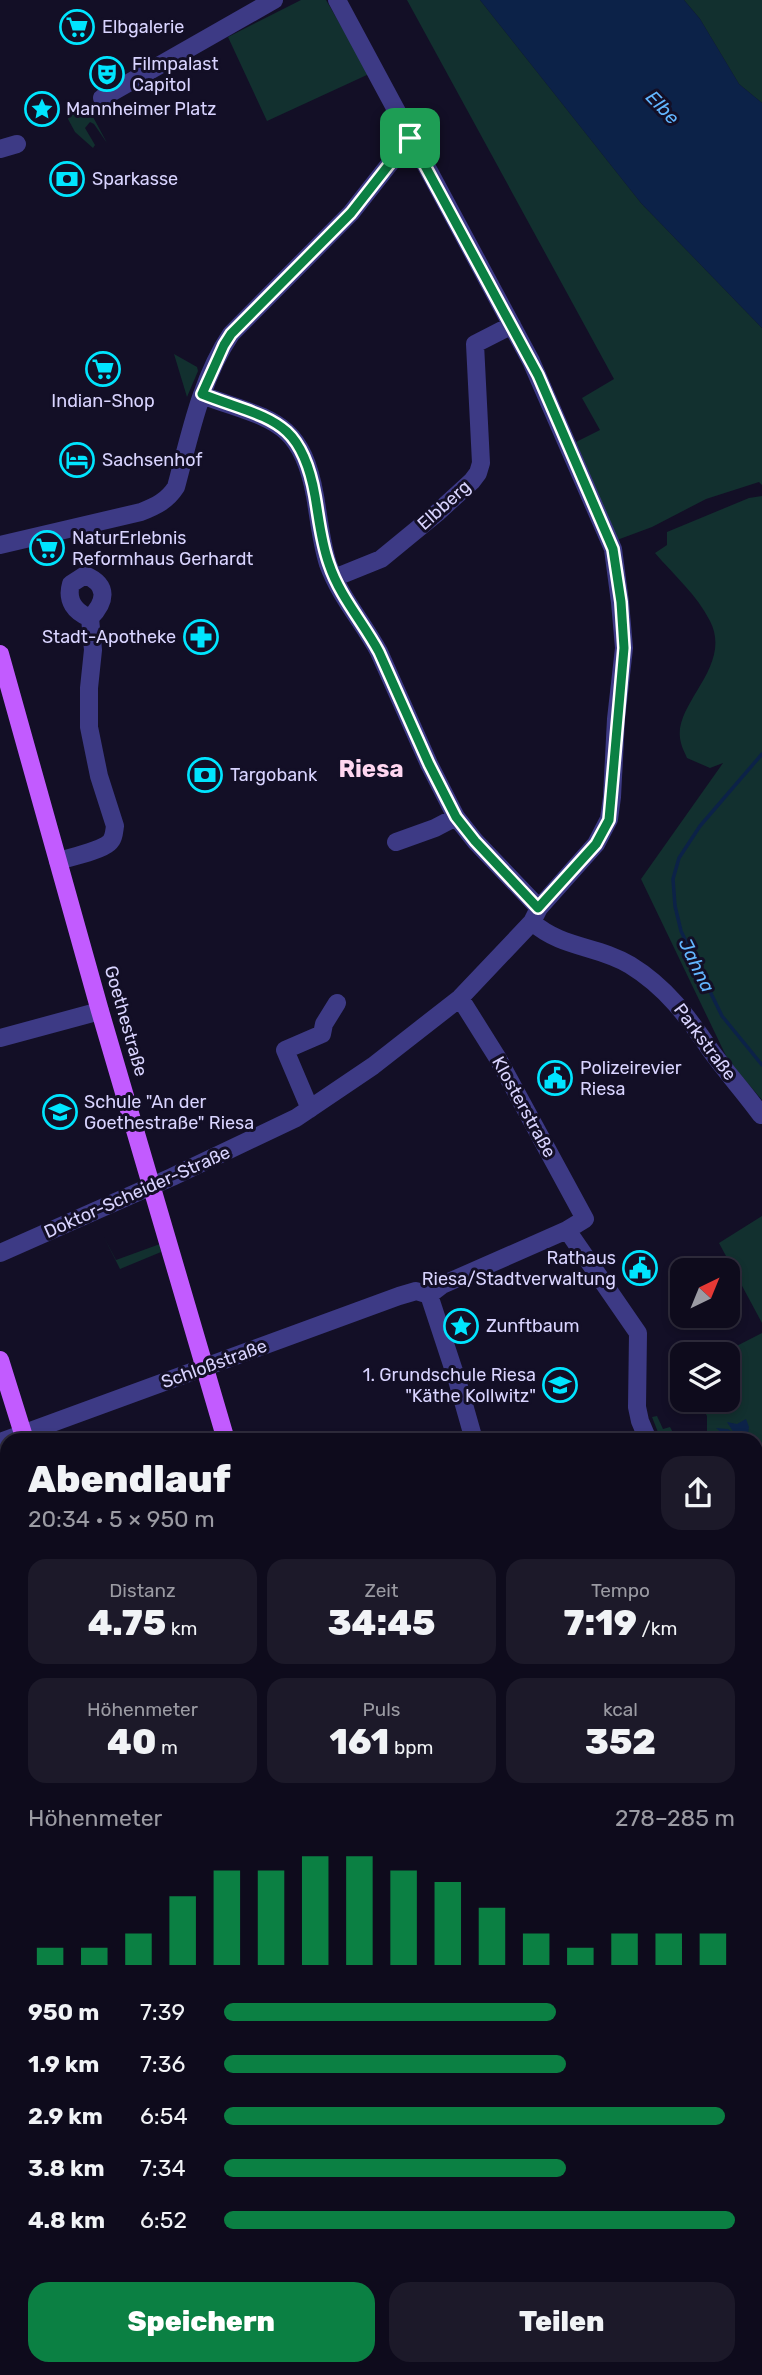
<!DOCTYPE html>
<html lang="de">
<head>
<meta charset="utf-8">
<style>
	:root { --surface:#0e0b1c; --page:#1c1929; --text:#f1f3f6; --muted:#9b9ba3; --line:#2e2b3b; --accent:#0b8043 }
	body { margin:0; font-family:Rubik,sans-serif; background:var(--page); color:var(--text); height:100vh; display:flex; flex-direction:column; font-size:26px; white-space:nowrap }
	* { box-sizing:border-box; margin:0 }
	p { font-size:23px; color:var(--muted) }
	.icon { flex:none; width:38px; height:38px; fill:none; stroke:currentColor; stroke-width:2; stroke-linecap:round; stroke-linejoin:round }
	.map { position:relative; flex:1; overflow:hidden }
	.sheet { position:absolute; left:0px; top:1433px; width:763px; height:943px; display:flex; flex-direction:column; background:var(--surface); border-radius:21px 21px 0 0; box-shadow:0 4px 10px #0003,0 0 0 2px var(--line) }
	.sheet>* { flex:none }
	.needle { width:46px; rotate:43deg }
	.tools { position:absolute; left:670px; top:1258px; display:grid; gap:14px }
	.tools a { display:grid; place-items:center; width:70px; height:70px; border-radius:14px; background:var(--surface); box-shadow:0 4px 10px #0003,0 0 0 2px var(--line); font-size:35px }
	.pin { position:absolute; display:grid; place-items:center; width:60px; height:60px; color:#fff; margin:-30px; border-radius:14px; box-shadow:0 4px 10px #0006 }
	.round { display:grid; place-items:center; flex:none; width:74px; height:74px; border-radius:21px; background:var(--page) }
	.headline { display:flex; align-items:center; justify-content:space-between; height:119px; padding:0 28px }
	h1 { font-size:38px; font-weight:800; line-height:52px }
	.figures { display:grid; grid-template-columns:repeat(3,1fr); gap:10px; height:119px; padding:7px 28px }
	.figures div { display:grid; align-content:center; border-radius:18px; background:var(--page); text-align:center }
	.figures b { font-size:35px; font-weight:800 }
	.figures small { font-size:19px; font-weight:400 }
	.figures p { font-size:19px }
	.chart { height:196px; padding:14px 28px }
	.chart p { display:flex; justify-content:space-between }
	.chart svg { width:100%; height:126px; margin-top:7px; stroke:var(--accent); stroke-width:6 }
	.button { display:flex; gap:14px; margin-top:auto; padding:14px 28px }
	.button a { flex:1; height:80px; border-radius:21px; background:var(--accent); color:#fff; font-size:28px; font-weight:800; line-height:80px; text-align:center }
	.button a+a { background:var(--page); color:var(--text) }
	ul { padding:0 28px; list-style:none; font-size:23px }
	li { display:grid; grid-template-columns:112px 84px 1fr; align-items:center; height:52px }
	li i { height:18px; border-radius:9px; background:var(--accent) }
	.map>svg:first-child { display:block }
	.green { fill:#12302f }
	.water { fill:#0c2248 }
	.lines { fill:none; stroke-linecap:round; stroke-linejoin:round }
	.stream { stroke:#0c2248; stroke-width:3.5 }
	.minor { stroke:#3d3a85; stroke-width:18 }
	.major { stroke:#c25bff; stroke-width:18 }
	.route-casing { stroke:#fff; stroke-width:14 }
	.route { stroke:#0b8043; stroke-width:9 }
	.labels { text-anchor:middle; stroke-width:6; stroke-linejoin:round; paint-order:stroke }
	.poi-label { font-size:18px; fill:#d9d4ff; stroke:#130f26; text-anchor:start }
	.street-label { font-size:18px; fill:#d9d4ff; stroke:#130f26 }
	.water-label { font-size:19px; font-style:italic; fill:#62b6ff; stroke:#130f26 }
	.district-label { font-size:24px; font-weight:bold; fill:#ffd6f0; stroke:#130f26 }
</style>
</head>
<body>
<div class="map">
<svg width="762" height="2375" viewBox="0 0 762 2375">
	<rect width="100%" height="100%" fill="#130f26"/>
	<!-- green -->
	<path class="green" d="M 301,0 L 326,0 L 369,74 L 267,121 L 228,37 Z
		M 407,0 L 480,0 L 641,203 L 762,328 L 762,485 L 759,482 L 706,499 L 652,527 L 617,540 L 576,442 L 600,430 L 582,398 L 614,379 Z
		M 684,0 L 762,0 L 762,103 L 739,84 L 700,19 Z
		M 71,110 L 92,115 L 107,143 L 94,124 L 90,122 L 85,128 L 95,145 L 93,148 L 75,132 L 68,119 Z
		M 174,354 L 197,367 L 198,371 L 187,397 Z
		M 762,496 L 762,1100 L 728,1060 L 641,879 L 723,763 L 710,768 L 687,758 C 685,753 682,748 681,743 C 670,705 734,668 710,621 C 697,595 673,574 655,553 L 667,545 L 667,532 L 749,498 Z
		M 762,1216 L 762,1323 L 719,1243 Z
		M 104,1237 L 116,1260 L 160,1244 L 161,1252 L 120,1269 Z
		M 762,1333 L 762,1475 L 756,1474 L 756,1440 L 707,1440 L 707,1416 L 698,1400 L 728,1400 L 728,1354 L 721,1354 Z
		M 657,1416 L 663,1429 L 670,1427 L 677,1440 L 661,1440 L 652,1417 Z
		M 756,2127 L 762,2127 L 762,2176 L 756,2165 Z
		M 337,2370 L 398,2370 L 398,2375 L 337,2375 Z"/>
	<!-- water -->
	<path class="water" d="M 480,0 L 684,0 L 700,19 L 739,84 L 762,103 L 762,328 L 641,203 Z
		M 746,1419 L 749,1427 L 747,1440 L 740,1440 L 737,1435 L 726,1437 L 716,1428 L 728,1429 L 734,1433 L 727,1422 L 737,1424 Z"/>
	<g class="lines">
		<!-- stream -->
		<path class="stream" d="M 762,754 L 700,826 L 679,858 L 673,879 L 675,906 L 681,931 L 699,969 L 722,1016 L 762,1065"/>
		<!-- minor -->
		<path class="minor" d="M 102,98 L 274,0
			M 0,149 L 17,144
			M 202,395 C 268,420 301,417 315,496 C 319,519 321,542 328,564 C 340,597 363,622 379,652 L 429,764 L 456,817 L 475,841 L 539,908
			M 0,545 L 141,512 C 156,506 167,501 176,487 C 190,435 201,379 231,334 L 351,213 L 410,138
			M 334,578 L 381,559 L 437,513 L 472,481 L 478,473 L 481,463 L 475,344 L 512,325
			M 396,842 L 435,828 L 456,817
			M 58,861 C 71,857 100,851 109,843 C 114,839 114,832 115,826 L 99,776 L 89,727 L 89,688 L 93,650 L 90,618 C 106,602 109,585 85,575 L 71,584 C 66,601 75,612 90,618
			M 532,922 C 563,949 597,945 630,965 C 666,987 688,1017 711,1051 C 727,1073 745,1093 761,1115
			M 0,1038 L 100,1011
			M 310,1109 L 285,1050 L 322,1034 L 324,1024 L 337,1003
			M 567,1230 L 638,1333 L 637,1407 L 640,1421 L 648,1440
			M 0,1253 L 172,1177 L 296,1118 L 373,1066 L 460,998 L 532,922 L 539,908 L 596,844 L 609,819 L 612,797 L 616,719 L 624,648 L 620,602 L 613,549 L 531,361 L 337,0
			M 429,1295 L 442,1285 L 567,1230 L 585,1219 L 497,1057 L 460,998
			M 429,1295 L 457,1380 L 474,1440
			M 0,1442 L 399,1296 L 416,1291 L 429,1295
			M 756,1687 L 762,1702
			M 0,1690 L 7,1689
			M 756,1989 L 762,1994
			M 0,2104 L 7,2104
			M 756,2283 L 762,2282
			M 0,2328 L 7,2330
			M 413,2370 L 413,2375"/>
		<!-- major -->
		<path class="major" d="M 0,654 L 100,1011 L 226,1440
			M 0,1360 L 25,1440
			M 756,2218 L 762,2245"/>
	</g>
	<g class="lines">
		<!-- route casing -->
		<g class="route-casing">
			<path id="route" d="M 410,138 L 538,375 L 613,549 L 621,602 L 624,648 L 609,820 L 596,844 L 538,908 L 475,841 L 456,817 L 429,764 L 379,652 C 363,622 340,597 329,564 C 321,542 319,519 315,496 C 301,416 268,420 202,394 L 224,345 L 231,334 L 351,213 Z"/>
		</g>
		<!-- route -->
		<use href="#route" class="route"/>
	</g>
	<!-- icons -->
	<defs>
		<g id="supermarket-ring" transform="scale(1.75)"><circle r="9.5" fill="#130f26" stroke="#00e5ff" stroke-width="1.5"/><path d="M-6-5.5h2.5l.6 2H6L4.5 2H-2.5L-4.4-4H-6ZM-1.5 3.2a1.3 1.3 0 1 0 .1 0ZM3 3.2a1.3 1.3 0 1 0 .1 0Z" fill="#00e5ff"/></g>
		<g id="theatre-ring" transform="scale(1.75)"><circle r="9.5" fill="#130f26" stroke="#00e5ff" stroke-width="1.5"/><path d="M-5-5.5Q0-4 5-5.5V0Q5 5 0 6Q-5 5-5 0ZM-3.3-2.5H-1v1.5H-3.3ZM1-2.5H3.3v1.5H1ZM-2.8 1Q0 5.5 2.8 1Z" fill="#00e5ff"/></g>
		<g id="sight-ring" transform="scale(1.75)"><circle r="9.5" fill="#130f26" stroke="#00e5ff" stroke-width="1.5"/><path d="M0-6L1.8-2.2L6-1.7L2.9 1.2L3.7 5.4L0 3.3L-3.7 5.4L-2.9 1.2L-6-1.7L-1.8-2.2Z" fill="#00e5ff"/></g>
		<g id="bank-ring" transform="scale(1.75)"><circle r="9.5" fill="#130f26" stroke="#00e5ff" stroke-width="1.5"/><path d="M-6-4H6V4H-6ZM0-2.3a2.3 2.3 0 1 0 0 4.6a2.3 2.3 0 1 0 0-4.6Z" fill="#00e5ff"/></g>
		<g id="hotel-ring" transform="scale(1.75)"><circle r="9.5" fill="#130f26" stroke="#00e5ff" stroke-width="1.5"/><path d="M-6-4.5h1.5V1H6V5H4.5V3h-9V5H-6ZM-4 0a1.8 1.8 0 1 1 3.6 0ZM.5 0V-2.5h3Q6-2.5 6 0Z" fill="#00e5ff"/></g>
		<g id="pharmacy-ring" transform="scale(1.75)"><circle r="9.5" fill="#130f26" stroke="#00e5ff" stroke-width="1.5"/><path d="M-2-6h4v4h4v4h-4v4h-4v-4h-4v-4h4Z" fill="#00e5ff"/></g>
		<g id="civic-ring" transform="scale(1.75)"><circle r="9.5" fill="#130f26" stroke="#00e5ff" stroke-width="1.5"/><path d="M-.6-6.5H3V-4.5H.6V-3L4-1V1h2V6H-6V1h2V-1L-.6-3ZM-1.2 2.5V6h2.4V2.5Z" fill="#00e5ff"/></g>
		<g id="school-ring" transform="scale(1.75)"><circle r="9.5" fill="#130f26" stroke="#00e5ff" stroke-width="1.5"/><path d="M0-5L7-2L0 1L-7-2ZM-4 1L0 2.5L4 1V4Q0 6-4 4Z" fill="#00e5ff"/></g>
	</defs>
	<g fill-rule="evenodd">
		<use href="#supermarket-ring" x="77" y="27"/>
		<use href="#theatre-ring" x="107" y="74"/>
		<use href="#sight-ring" x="42" y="109"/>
		<use href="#bank-ring" x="67" y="179"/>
		<use href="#supermarket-ring" x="103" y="369"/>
		<use href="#hotel-ring" x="77" y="460"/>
		<use href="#supermarket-ring" x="47" y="548"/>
		<use href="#pharmacy-ring" x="201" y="637"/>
		<use href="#bank-ring" x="205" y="775"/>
		<use href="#civic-ring" x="555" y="1078"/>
		<use href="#school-ring" x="60" y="1112"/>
		<use href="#civic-ring" x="640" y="1268"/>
		<use href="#sight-ring" x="461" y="1326"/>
		<use href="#school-ring" x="560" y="1385"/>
	</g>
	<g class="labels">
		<!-- poi labels -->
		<g class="poi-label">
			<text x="102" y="33">Elbgalerie</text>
			<text x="132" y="70">Filmpalast<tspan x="132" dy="21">Capitol</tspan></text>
			<text x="66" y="115">Mannheimer Platz</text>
			<text x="92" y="185">Sparkasse</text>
			<text x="103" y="407" text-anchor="middle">Indian-Shop</text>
			<text x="102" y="466">Sachsenhof</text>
			<text x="72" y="544">NaturErlebnis<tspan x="72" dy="21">Reformhaus Gerhardt</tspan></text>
			<text x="176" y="643" text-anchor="end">Stadt-Apotheke</text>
			<text x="230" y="781">Targobank</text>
			<text x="580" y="1074">Polizeirevier<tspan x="580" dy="21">Riesa</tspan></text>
			<text x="84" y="1108">Schule "An der<tspan x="84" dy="21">Goethestraße" Riesa</tspan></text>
			<text x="616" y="1264" text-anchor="end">Rathaus<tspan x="616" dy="21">Riesa/Stadtverwaltung</tspan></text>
			<text x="486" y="1332">Zunftbaum</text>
			<text x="536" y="1381" text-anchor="end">1. Grundschule Riesa<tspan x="536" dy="21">"Käthe Kollwitz"</tspan></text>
		</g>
		<!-- street labels -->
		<g class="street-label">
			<text transform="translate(444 505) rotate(-42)" y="6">Elbberg</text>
			<text transform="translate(126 1021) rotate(74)" y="6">Goethestraße</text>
			<text transform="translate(705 1042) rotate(53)" y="6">Parkstraße</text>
			<text transform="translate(524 1107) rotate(61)" y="6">Klosterstraße</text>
			<text transform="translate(137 1192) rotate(-24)" y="6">Doktor-Scheider-Straße</text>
			<text transform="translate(214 1364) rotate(-20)" y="6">Schloßstraße</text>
		</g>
		<!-- water labels -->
		<g class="water-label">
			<text transform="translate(663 107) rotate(46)" y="7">Elbe</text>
			<text transform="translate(697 965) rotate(64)" y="7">Jahna</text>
		</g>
		<!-- district labels -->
		<g class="district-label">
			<text x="371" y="777">Riesa</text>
		</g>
	</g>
</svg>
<div class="tools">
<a><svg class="needle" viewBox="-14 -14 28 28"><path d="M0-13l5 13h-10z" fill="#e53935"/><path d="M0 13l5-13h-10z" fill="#9b9ba3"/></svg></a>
<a><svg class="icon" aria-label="layers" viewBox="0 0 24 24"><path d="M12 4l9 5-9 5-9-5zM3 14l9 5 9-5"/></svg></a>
</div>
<div class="pin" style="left:410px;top:138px;background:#1e9e55"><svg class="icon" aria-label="arrive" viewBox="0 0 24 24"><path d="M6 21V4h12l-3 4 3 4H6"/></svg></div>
<section class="sheet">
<div class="headline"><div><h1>Abendlauf</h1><p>20:34 · 5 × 950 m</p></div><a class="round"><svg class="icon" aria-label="share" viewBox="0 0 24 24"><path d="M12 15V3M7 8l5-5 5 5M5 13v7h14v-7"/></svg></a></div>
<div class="figures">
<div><p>Distanz</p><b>4.75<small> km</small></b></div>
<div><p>Zeit</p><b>34:45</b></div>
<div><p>Tempo</p><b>7:19<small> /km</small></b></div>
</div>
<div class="figures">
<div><p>Höhenmeter</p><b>40<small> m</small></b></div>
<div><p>Puls</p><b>161<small> bpm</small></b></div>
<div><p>kcal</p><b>352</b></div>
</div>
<div class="chart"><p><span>Höhenmeter</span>278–285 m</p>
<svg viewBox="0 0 160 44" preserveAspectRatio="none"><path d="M5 44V38M15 44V38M25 44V33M35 44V20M45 44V11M55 44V11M65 44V6M75 44V6M85 44V11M95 44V15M105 44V24M115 44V33M125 44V38M135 44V33M145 44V33M155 44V33"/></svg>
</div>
<ul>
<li><b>950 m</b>7:39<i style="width:65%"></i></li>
<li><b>1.9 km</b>7:36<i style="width:67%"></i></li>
<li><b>2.9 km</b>6:54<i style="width:98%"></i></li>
<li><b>3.8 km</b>7:34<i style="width:67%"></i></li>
<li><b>4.8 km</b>6:52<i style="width:100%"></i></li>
</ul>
<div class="button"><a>Speichern</a><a>Teilen</a></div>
</section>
</div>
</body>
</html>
